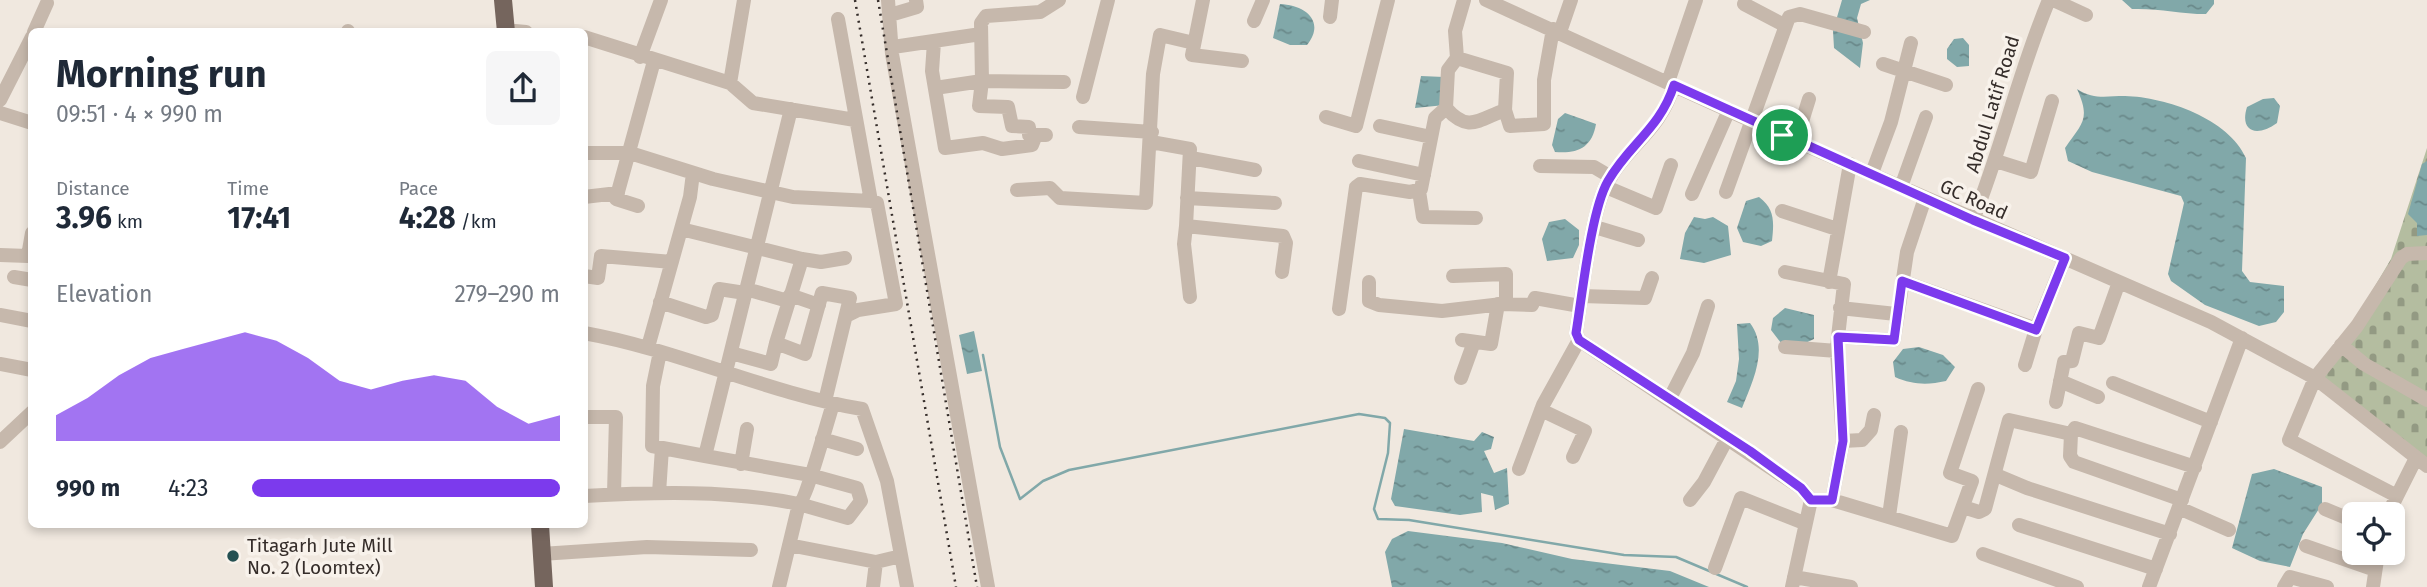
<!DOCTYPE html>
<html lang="en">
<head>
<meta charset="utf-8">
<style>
	:root { --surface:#fff; --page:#f6f6f7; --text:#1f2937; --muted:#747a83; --accent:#7c3aed }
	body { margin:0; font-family:"Fira Sans",sans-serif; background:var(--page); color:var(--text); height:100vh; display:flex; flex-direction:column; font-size:26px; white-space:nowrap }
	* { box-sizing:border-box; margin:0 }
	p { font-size:23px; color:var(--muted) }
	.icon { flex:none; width:38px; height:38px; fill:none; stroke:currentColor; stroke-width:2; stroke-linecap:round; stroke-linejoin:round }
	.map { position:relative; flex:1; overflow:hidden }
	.side { position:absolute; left:28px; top:28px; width:560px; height:500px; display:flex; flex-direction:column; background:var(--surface); border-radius:10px; box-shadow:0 4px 10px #0003 }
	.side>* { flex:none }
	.tools { position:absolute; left:2342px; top:502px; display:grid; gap:14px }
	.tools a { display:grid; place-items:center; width:63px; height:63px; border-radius:10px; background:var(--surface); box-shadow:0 4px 10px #0003; font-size:35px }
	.pin { position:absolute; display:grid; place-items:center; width:60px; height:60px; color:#fff; margin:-30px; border:4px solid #fff; border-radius:50%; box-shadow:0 2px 7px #0007 }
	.round { display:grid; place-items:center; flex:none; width:74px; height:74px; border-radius:10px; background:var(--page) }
	.overview { display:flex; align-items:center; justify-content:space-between; height:119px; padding:0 28px }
	h1 { font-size:38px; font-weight:700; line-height:52px }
	.figures { display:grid; grid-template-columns:repeat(3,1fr); gap:10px; height:119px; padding:7px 28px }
	.figures div { display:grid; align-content:center }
	.figures b { font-size:30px; font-weight:700 }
	.figures small { font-size:19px; font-weight:400 }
	.figures p { font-size:19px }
	.chart { height:196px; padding:14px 28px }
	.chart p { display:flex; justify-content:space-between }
	.chart svg { width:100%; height:126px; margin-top:7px; fill:var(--accent); opacity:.7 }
	ul { padding:0 28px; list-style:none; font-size:23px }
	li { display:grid; grid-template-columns:112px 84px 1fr; align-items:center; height:52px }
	li i { height:18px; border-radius:9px; background:var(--accent) }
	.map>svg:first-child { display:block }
	.cemetery { fill:url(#cemetery-stones) }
	.water { fill:url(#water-ripples) }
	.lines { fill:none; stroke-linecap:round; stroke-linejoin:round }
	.stream { stroke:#81a8a9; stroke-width:2.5 }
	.minor { stroke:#c6b8ac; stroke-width:14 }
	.major { stroke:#75655d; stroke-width:18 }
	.rail { stroke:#352d2a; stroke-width:2.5; stroke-dasharray:2 5; stroke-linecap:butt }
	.route-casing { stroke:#fff; stroke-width:14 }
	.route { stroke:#7c3aed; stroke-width:9 }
	.poi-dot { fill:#245052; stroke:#f8f2eb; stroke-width:2.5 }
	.labels { text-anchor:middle; stroke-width:7; stroke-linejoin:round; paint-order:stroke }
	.street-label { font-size:19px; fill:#352d2a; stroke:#f8f2eb }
	.poi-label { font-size:19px; fill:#352d2a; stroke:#f8f2eb; text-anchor:start }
</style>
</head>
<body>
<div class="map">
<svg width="2427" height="587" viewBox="0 0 2427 587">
	<defs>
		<pattern id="cemetery-stones" width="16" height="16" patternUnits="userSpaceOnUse" patternTransform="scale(1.75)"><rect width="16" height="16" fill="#b4bda0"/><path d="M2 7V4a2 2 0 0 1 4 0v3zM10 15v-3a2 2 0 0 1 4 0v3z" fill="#939a83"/></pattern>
		<pattern id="water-ripples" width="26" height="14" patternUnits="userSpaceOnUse" patternTransform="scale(1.75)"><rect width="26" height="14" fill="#81a8a9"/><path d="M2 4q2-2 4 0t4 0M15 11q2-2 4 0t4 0" fill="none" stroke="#6a898a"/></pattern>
	</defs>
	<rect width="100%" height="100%" fill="#f0e8df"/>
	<!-- cemetery -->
	<path class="cemetery" d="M 2427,148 L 2427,462 L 2320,379 L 2391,259 Z"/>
	<!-- water -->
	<path class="water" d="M 1842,0 L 1870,0 L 1861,4 L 1857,18 L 1863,43 L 1860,68 L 1834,48 L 1833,31 Z
		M 2122,0 L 2214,0 L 2214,4 L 2206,14 C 2180,14 2158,8 2132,9 Z
		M 1280,4 C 1305,5 1326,21 1307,45 L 1290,45 L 1273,38 Z
		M 1963,38 L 1969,45 L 1969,66 L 1957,67 L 1947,59 L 1947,49 L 1954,39 Z
		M 1421,76 L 1444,77 L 1445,105 L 1415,108 Z
		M 2077,89 C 2094,100 2106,96 2125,96 C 2166,97 2229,119 2246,158 L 2242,271 L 2250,282 L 2284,286 L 2284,312 L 2276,322 L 2259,326 L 2205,305 L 2171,281 L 2168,274 L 2184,203 L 2181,196 L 2092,172 L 2068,161 L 2065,148 C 2082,123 2091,120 2077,89 Z
		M 2274,98 L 2280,106 L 2277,123 C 2258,137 2239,133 2247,107 L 2263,99 Z
		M 1565,113 L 1596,124 C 1592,148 1577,154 1555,152 L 1552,145 L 1558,119 Z
		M 2427,161 L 2427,235 L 2417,236 L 2417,223 L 2408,214 L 2422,164 Z
		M 1759,197 C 1775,209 1774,222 1772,241 L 1761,246 L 1743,242 L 1737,228 L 1746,201 Z
		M 1694,217 L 1705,219 L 1713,217 L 1728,226 L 1731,255 L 1704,263 L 1680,259 L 1685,233 Z
		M 1565,219 L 1579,230 L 1579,245 L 1573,258 L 1547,261 L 1542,239 L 1549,222 Z
		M 1785,308 L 1814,315 L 1814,339 L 1801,345 L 1781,343 L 1771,330 L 1773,318 Z
		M 1750,323 C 1769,348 1753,381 1742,408 L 1727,402 L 1736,381 L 1739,359 L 1737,324 Z
		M 974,331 L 982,371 L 967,374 L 959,335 Z
		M 1919,347 L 1943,355 L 1955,367 L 1946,381 C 1928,385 1913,385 1895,377 L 1893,362 L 1903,349 Z
		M 1404,429 L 1474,441 L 1482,432 L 1494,437 L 1491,449 L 1484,451 L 1494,473 L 1507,468 L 1509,504 L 1495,510 L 1493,496 L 1481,493 L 1482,512 L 1460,515 L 1395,506 L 1391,499 Z
		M 2274,469 L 2322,487 L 2322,504 L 2303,534 L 2290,567 L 2260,561 L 2232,548 L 2252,474 Z
		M 1408,531 L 1502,543 L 1572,559 L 1670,571 L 1709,587 L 1392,587 L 1385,552 L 1392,539 Z"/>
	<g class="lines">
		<!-- stream -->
		<path class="stream" d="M 983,355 L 1000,447 L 1020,499 L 1043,481 L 1069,470 L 1359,414 L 1385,418 L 1390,423 L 1388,453 L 1374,509 L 1378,519 L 1409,520 L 1624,555 L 1676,557 L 1747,587"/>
		<!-- minor -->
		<path class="minor" d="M 888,0 L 892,54 L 988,587
			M 1203,0 L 1192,55 L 1242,61
			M 1486,0 L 1782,135 L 2211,322 L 2315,378 L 2427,466
			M 2053,0 L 2086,15
			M 1744,4 L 1784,25
			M 890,15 L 917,7 L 916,0
			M 1330,17 L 1332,0
			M 1254,21 L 1263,0
			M 515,31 L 526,32
			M 34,32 L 47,3
			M 348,32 L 348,31
			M 1560,32 L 1571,0
			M 584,37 L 730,83 L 753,103 L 855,120
			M 934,42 L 932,71 L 945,148 L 983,143 L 1002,149 L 1032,145 L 1036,135
			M 893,47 L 981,34
			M 640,57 L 661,0
			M 1457,58 L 1507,73 L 1505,110 L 1510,126 L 1544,124 L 1544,80 L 1553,29
			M 1883,64 L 1946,85
			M 1668,82 L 1696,0
			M 730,83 L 744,0
			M 1674,85 C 1660,131 1630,143 1608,181 C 1591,211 1582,296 1576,333 L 1579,340 L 1801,488 L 1811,500 L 1792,587
			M 935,88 L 982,81 L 1064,82
			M 1083,97 L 1108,0
			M 0,100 L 32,37
			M 1446,108 C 1468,133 1478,120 1505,110
			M 791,109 L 705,456 L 810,475 L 857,488 L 861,501 L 848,518 L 799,504 C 806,500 828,419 833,404
			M 0,113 L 32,123
			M 1326,117 L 1356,126 L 1388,0
			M 1380,126 L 1431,137
			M 1079,127 L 1152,132
			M 1046,135 L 1029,135 L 1029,127 L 1012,126 L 1008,107 L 979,106 L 982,81 L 981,23 L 986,16 L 1040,12 L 1059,0
			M 1796,141 L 1809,99
			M 1151,142 L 1190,149 L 1186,226 L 1283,236 L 1286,243 L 1282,272
			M 584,153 L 630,153 L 713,179 L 793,197 L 871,201 L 838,19
			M 1191,158 L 1255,170
			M 1359,161 L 1424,175
			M 1996,161 L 2031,172 L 2052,101
			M 1540,166 L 1594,167 L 1611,177
			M 1872,173 L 1891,122 L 1911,43
			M 1606,187 L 1656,208 L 1671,165
			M 1901,187 L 1926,117
			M 1017,190 L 1050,188 L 1060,198 L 1146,203 L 1153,74 L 1160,35 L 1194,43
			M 1419,191 L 1423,217 L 1476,218
			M 1726,192 L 1789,17 L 1800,14 L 1864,32
			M 1692,194 L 1729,110
			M 584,197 L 618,193
			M 1187,198 L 1275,203
			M 638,206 L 616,199 L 654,61
			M 1782,211 L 1837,229
			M 1973,220 C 2002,148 2019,71 2049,0
			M 1186,226 L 1184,244 L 1190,297
			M 1595,227 L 1638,240
			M 681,229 L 802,259 L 821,262 L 845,258
			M 0,255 L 28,256 L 32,233
			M 1785,272 L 1844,284 L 1838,337
			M 584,276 L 598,278 L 601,256 L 672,262
			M 1453,276 L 1506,274 L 1506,304
			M 14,277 L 32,280
			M 1902,281 L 2036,329
			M 1369,282 L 1369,301 L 1379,305 L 1442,311 L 1502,304 L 1532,305 L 1535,298 L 1580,306
			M 1829,282 L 1850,164
			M 746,289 L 788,301
			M 790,295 L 819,305
			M 1582,296 L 1645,298 L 1652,278
			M 660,302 L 706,317 L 712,315 L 719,289 L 745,293
			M 1840,308 L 1896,314
			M 1339,309 L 1356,187 L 1360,184 L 1410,192 L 1421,189 L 1435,118 L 1446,108 L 1448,70 L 1457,58 L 1455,31 L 1464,0
			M 0,315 L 32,321
			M 848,315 L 858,310 L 896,304 L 877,203 L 871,201
			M 584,333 C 679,350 767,393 862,409 L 887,481 L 907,587
			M 1462,340 L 1491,344 L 1498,304
			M 776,343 L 802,259
			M 2341,345 L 2364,364 L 2427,400
			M 648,347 L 690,197 L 693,173
			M 1785,347 L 1837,351 L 1843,441 L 1832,500
			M 1837,351 L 1838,337 L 1894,340 L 1907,252 L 1925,198
			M 660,352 L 653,386 L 652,446 L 705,456
			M 731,353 L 771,364 L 776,343 L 805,354 L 822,293 L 850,298 L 825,401
			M 0,364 L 32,370
			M 2025,365 L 2036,329 L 2065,258
			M 1461,378 L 1474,342
			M 2060,381 L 2098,397
			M 2113,383 L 2211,422
			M 1670,398 L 1693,353 L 1708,306
			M 2056,402 L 2064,362 L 2072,361 L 2079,333 L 2099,338 L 2119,282
			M 1541,410 L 1585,431 L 1573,457
			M 584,417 L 616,417 L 614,494
			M 2071,434 L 2070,456 L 2074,462 L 2182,500
			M 822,439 L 857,449
			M 1843,441 L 1862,440 L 1871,430 L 1874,415
			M 0,442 L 32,412
			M 741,464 L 747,429
			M 1519,469 L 1543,405 L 1579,340
			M 1996,475 L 2027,488 L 2170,534
			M 659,493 L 662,448
			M 2395,495 L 2289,440 L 2315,378 L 2357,326 L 2401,258 L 2407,254 L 2427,253
			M 584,496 C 655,492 730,490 799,504 L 779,587
			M 1690,500 L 1704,482 L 1728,437
			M 1811,500 L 1832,500 L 1952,536 L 1972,481 L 1950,473 L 1978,389
			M 1963,507 L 1979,512 L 1985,509 L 2009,420 L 2071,434 L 2075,428 L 2195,467
			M 2179,508 L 2229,530
			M 2325,509 L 2354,521
			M 2388,514 L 2416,458
			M 1889,516 L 1901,432
			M 2019,525 L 2156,569
			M 789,545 L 876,562 L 901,556
			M 2306,546 L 2375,570
			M 541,554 L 647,547 L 751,550
			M 1983,554 L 2077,587
			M 1715,568 L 1741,498 L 1804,523
			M 1794,577 L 1851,587
			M 873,587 L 876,562
			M 2149,587 L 2242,338
			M 2284,587 L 2290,577 L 2327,587
			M 2373,587 L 2378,553"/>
		<!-- major -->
		<path class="major" d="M 503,0 L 506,32
			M 540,525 L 544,587"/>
		<!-- rail -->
		<path class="rail" d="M 855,0 L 956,587
			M 878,0 L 977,587"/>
	</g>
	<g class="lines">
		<!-- route casing -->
		<g class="route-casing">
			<path id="route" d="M 1674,85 L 1973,220 L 2065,258 L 2036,330 L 1902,281 L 1894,340 L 1838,337 L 1843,441 L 1832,500 L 1811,500 L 1801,488 L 1750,451 L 1579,340 L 1576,333 C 1582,297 1591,210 1608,181 C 1629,144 1660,129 1674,85 Z"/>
		</g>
		<!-- route -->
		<use href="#route" class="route"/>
	</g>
	<!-- markers -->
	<circle class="poi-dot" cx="233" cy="556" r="7"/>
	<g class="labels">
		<!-- street labels -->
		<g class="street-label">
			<text transform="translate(1992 104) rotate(-73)" y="7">Abdul Latif Road</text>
			<text transform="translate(1974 199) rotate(24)" y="7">GC Road</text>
		</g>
		<!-- poi labels -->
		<g class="poi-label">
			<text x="247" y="552">Titagarh Jute Mill<tspan x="247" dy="22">No. 2 (Loomtex)</tspan></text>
		</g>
	</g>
</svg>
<div class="tools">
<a><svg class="icon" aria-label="locate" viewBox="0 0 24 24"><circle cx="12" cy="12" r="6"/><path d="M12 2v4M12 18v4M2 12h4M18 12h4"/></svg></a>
</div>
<div class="pin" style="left:1782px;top:135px;background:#1e9e55"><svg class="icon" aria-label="arrive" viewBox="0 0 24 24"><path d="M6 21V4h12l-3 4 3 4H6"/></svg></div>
<section class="side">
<div class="overview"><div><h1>Morning run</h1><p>09:51 · 4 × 990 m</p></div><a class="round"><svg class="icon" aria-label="share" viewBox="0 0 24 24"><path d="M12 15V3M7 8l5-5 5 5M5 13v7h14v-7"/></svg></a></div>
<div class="figures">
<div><p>Distance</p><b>3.96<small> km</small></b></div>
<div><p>Time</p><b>17:41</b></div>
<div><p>Pace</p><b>4:28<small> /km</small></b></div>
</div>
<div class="chart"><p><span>Elevation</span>279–290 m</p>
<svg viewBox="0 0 160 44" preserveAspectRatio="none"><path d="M0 44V35L10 29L20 21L30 15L40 12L50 9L60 6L70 9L80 15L90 23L100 26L110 23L120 21L130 23L140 32L150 38L160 35V44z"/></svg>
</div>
<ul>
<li><b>990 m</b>4:23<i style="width:100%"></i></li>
</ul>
</section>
</div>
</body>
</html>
